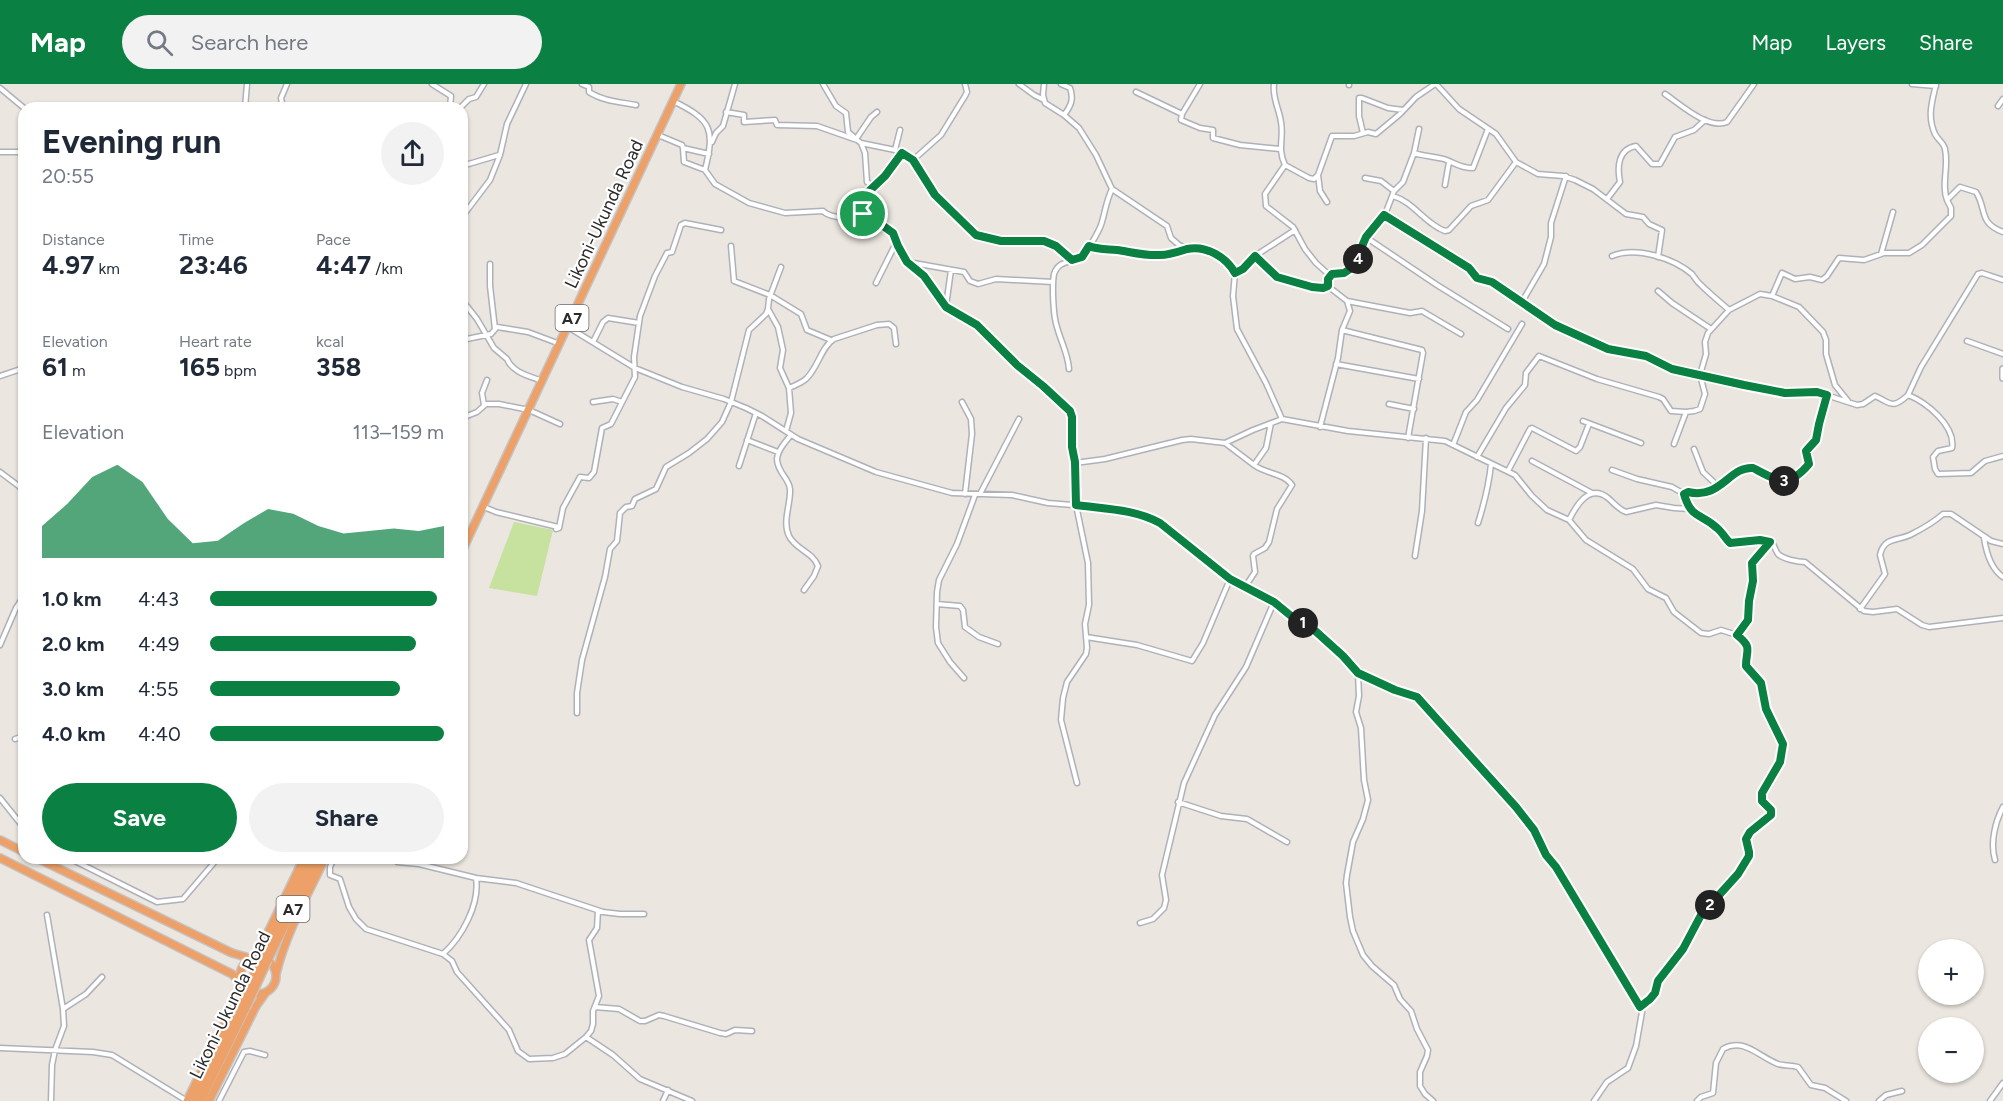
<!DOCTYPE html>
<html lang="en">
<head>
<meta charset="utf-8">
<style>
	:root { --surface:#fff; --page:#f2f2f3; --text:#1f2937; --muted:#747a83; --accent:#0b8043 }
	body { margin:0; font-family:Figtree,sans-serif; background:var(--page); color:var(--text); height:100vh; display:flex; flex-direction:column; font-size:22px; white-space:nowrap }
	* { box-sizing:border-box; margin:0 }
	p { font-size:20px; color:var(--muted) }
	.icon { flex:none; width:33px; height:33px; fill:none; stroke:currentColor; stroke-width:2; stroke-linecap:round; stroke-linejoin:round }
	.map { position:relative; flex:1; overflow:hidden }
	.side { position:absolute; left:18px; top:18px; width:450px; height:762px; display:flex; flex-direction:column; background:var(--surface); border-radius:18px; box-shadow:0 2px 4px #0004 }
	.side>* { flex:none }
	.controls { position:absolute; left:1918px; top:855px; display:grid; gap:12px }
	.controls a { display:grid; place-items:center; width:66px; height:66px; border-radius:50%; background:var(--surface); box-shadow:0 2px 4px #0004; font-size:30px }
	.pin { position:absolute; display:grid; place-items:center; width:51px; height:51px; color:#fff; margin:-26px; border:3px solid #fff; border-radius:50%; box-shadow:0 2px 6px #0007 }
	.km { position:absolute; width:30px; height:30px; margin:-15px; border-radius:50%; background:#222; color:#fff; font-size:16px; line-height:30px; text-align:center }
	.round { display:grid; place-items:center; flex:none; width:63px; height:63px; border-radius:32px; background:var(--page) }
	.summary { display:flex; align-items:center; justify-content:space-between; height:102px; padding:0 24px }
	h1 { font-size:33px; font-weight:700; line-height:45px }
	.metrics { display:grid; grid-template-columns:repeat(3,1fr); gap:9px; height:102px; padding:6px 24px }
	.metrics div { display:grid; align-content:center }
	.metrics b { font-size:26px; font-weight:700 }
	.metrics small { font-size:16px; font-weight:400 }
	.metrics p { font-size:16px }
	.chart { height:168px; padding:12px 24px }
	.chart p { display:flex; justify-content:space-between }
	.chart svg { width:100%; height:108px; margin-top:6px; fill:var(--accent); opacity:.7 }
	.button { display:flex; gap:12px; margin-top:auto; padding:12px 24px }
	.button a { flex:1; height:69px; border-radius:36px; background:var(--accent); color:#fff; font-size:24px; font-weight:700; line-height:69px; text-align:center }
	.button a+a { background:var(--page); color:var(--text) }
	ul { padding:0 24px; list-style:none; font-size:20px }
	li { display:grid; grid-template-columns:96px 72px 1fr; align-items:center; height:45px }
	li i { height:15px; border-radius:8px; background:var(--accent) }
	header { display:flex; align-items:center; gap:36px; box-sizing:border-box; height:84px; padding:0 30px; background:var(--accent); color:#fff }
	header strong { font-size:28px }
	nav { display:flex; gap:33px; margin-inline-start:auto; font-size:21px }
	.search { width:420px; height:54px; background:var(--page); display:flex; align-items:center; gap:15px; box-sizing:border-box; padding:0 21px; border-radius:33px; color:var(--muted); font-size:22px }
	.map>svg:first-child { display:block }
	.pitch { fill:#c6e29e }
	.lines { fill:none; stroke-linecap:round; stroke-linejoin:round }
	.street-casing { stroke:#afb1ba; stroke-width:7 }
	.secondary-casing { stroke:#afb1ba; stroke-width:8 }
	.highway-casing { stroke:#c4c4c4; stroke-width:10 }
	.street { stroke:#fff; stroke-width:4 }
	.secondary { stroke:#fff; stroke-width:5 }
	.highway { stroke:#eda068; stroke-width:7 }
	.highway-bridge-casing { stroke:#c4c4c4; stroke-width:10; stroke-linecap:butt }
	.highway-bridge { stroke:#eda068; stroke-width:7 }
	.route-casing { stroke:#fff; stroke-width:12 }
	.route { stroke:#0b8043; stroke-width:8 }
	.labels { text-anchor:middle; stroke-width:4.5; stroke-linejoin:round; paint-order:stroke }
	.shield { fill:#fff; stroke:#6b6b6b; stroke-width:1.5 }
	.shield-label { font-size:16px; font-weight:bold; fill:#2b2b2b }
	.street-label { font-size:18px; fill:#2b2b2b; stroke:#fff }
</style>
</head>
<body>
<header>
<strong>Map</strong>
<div class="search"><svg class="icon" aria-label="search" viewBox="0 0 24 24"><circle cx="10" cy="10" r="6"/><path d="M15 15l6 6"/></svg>Search here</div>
<nav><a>Map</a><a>Layers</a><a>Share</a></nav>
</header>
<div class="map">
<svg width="2003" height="1017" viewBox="0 0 2003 1017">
	<rect width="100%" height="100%" fill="#ebe6df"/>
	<!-- pitch -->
	<path class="pitch" d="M 514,438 L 553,446 L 537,512 L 489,504 Z"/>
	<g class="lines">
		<!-- street casing -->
		<g class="street-casing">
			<path id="street" d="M 432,0 L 451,12 L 450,24
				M 582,0 L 589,3 L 589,8 C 603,17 620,18 636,21
				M 823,0 L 836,22 L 846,29 L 848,48 L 854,53
				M 1019,0 L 1034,11 L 1044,16
				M 1044,0 L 1043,11 L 1045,19 L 1064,31 L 1079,44 L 1096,71 L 1112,105 L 1167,142 L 1171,154 L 1179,161 L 1189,165 L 1215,169 L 1230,181 L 1235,189 L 1233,212 L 1237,245 L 1266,299 L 1282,335
				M 1061,0 L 1070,4 C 1074,15 1071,22 1064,31
				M 1200,0 L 1182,30 L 1181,36 L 1200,44 L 1213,46 L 1213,54 L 1240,61 L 1280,65
				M 1274,0 C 1272,14 1279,24 1281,38 C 1284,55 1277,64 1285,81 L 1265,110 L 1266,122 L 1293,143 L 1305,165 L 1316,179 L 1326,188 L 1332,190 L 1340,190 L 1353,183 L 1367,154 L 1386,128 L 1394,107 L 1403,98 L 1414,69 C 1423,72 1431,72 1439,74 C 1453,76 1456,84 1473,84 L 1488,45
				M 1436,0 L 1459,25 L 1496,50 L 1516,78 L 1538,90 L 1563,92 L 1575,96 L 1593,105 L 1626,130 L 1643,133 L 1649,140 L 1662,146 L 1658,173
				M 1912,0 L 1936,2
				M 1936,0 C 1932,18 1927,32 1935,50 C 1938,56 1944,59 1945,65 C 1949,82 1941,101 1947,116
				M 1349,1 L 1349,0
				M 0,4 L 24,24
				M 1136,8 L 1182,30
				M 1665,10 C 1680,20 1708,46 1727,38 L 1754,0
				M 673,17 C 712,36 715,45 705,86
				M 1998,22 L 2003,15
				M 245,24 L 247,0
				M 283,24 L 281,14 L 287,0
				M 460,24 L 469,15 L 476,13 L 484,0
				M 726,28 L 744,31 L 744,38 L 775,36 L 777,41 L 817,42 L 857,56 L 861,59 L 895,66 L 900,46
				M 1363,49 L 1359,32 L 1359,14 L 1362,14 L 1388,24 L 1403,26
				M 658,51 L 682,61 L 683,64 L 709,70
				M 856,55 L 871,33 L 877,28
				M 712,58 L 716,49 L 723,42 L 735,0
				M 861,59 L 865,69 L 867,98 L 873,102
				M 683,64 L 684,78 L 705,86 L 715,100 L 749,119 L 785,129 L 823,127 C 831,135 848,133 859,134 L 863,130 L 868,131 L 893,149 L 898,162 L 907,178 L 924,192 L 946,223 L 977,241 L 1071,330 L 1072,363 L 1075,379 L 1076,421 L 1088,479 L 1089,521 L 1085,540 L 1087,564 L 1086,570 L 1067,598 L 1063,614 L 1061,636 L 1077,699
				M 895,66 L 913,76 L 941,51 L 965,12 L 967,8 L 965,0
				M 0,68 L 24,68
				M 1414,69 L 1419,45
				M 913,76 L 926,94 L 935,111 L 976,151 L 1001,157 L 1044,157 L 1056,162 L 1072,176
				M 1285,81 L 1309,94 L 1314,95 L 1318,91
				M 462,82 L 499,71
				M 1365,94 L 1381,97 L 1394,107
				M 1445,101 L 1449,78
				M 1393,112 C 1414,118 1425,140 1445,147 L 1449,146 L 1471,122 L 1488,116 L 1516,78
				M 1607,115 L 1620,98 C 1617,83 1618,65 1636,62 L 1652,80 L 1660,80 L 1675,53 L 1694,46 L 1705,36
				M 1327,118 L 1320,107 L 1318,91 L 1332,52 L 1354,52 L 1368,48 L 1376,50 L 1400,30 L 1416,13 L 1435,0
				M 863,130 L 865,111 L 885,92 L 897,78 L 900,70
				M 1384,131 L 1469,184 L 1477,194 L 1492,198 L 1555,241 L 1608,265 L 1646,272 L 1672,285 L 1700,291 L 1706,270 L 1705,258 L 1708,249 L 1729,226 C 1720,218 1710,210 1701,201 C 1697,198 1695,194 1692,190 C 1673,174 1636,162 1612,172
				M 462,133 L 490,96 L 500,71 L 507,40 L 526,0
				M 1367,154 L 1437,201 L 1508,245
				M 731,162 L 734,197 L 770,211 L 801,230 L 807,246 L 831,256
				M 1089,162 L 1105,166 L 1111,165 C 1139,168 1162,175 1189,165
				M 1881,170 L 1893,128
				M 1255,172 L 1277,193 L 1312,203 L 1323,204 L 1328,202
				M 908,178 L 964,188 L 970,197 L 978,200 L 996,195 L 1053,198
				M 490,180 L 490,202 L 495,245
				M 781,183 L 769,215 L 768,225 L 778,243 L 783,266 L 780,284 L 789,304 L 791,329 L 786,347
				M 1235,189 L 1245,184 L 1255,172 L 1295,146
				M 2003,196 L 1982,189 L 1978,190 L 1921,283 L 1908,311 C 1926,318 1956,342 1952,364 L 1938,367 L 1933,373 L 1935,385 L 1938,390 L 1971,389 L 1985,377 L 2003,372
				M 876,199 L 896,159
				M 1658,207 L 1672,219 L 1711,245
				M 1772,212 L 1799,223 L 1823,248 L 1826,256 L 1826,270 L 1835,301 L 1848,317
				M 462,216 L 477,235 L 494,264 L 507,275 C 512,288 529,292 542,297
				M 1347,217 L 1410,229 L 1422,227 L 1461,250
				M 1522,218 L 1544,180 L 1551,153 L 1551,139 L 1566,92
				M 946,222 L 951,186
				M 1729,226 L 1760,210 L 1772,212 L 1782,189 L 1795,195 L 1810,193 L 1822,196 L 1827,192 L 1839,174 L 1864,176 L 1884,169 L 1909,169 L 1922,161 L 1951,132 L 1951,124 L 1947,116 L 1960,103 L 1976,108 C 1987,125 1978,139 2003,148
				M 568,243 L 635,284 L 682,303 L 724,315 L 746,324 L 762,332 L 798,355 L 876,388 L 952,409 L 1012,411 L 1048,419 L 1109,424 L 1141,430 L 1160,439 L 1230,495 L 1274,518 L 1297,536 L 1312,544 L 1343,572 L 1358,589 L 1395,606 L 1417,613 L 1516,723 L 1534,746 L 1547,771 L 1561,791 L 1642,928 L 1636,962 L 1628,984 L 1607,998 L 1594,1017
				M 1342,246 L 1422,266 L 1423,269 L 1408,354
				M 462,256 L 491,250 L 497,243 L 528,248 L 560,260
				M 1967,257 L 2003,270
				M 593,258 L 603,238 L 608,234 L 639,239
				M 1336,280 L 1419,295
				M 1069,285 C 1068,270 1061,258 1057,243 C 1053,232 1052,201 1054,190 C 1060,173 1076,181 1084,170 C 1089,164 1098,149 1101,141 C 1105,129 1106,117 1112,105
				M 0,292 L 24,284
				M 789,304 C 794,302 801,299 806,295 C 818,284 821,263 834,255 L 877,241 L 889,240 L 894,244 L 896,260
				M 593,318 L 613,315 L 622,318
				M 962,318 L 971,335 L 972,350 L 965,410
				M 1389,320 L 1414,325
				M 484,321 L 482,309 L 487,296
				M 462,334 L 477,328 L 486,320 L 499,320 L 529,326 L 560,340
				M 1583,337 L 1641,359
				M 1320,343 L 1338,274 L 1342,246 L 1350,227 L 1347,217 L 1329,203 L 1328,195 L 1332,190
				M 791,351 C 785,358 778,366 777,375 C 777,388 789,394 790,405 C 791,420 782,437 789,452 C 795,465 813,468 818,482 L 814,492 L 804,506
				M 747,356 L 778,368
				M 1225,359 L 1254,381
				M 1674,360 L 1686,328 L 1694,327 L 1700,325 L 1705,310 L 1700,291 L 1785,309 L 1817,308 L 1857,321 L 1863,320 L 1875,312 C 1891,319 1892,326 1908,311
				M 1453,361 L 1466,328 L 1477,316 L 1522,240
				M 1694,365 L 1703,388 L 1719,403
				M 1477,373 L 1506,324 L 1525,301 L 1526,289 L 1539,272 L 1597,295 L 1659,313 L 1663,315 L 1671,327 L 1686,328
				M 1532,377 L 1592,409
				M 1075,379 L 1105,375 L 1182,356 L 1191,355 L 1225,359 L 1253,346 L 1282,335 L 1348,347 L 1445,357 L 1515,391 L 1532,412 L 1547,426 L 1569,436 L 1586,456 L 1633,485 L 1648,505 L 1666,514 L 1674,528 L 1701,549 L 1709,550 L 1721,546 L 1737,551 L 1743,557 L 1748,564 L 1746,582 L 1761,599 L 1766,625 L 1783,660 L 1780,678 L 1762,709 L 1762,717 L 1771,726 L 1771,731 L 1750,748 L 1745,759 L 1749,768 L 1749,772 L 1739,790 L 1701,831 L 1683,865 L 1658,897 L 1655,909 L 1650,915 L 1640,923
				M 739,382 L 756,329
				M 1612,386 L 1637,395 L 1672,403 L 1684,410
				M 1508,387 L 1530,345 L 1532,344 L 1576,367 L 1580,363 L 1589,340
				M 0,388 L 24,406
				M 980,410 L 1019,335
				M 484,423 L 496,428 L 558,443
				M 1690,425 L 1685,412 L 1686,408 C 1695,408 1704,410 1714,406 C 1725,400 1736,383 1750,384 C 1761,384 1774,394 1785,397 L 1791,395 L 1809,380 L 1806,367 L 1816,355 L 1819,340 L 1827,311
				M 1569,436 C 1576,422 1589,399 1608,414 C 1614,419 1618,425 1626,428 L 1656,421 L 1674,424 L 1690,425 L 1700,434 L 1715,442 L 1730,458 L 1760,456 L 1773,460 C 1773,460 1777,469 1778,470 C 1783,475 1798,478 1805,478 L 1864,527 L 1873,528 L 1897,525 L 1922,541 L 1929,543 L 2003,534
				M 1478,439 C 1484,420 1489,401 1491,380
				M 556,445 L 559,444 L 563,424 L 580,393 L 589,394 L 594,388 L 602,344 L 611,340 L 635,293 L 634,273 L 640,232 L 655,192 L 667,169 L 672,168 L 681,141 L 685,139 L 721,146
				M 1984,454 C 1986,467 1991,485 2003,493
				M 1415,472 L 1422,427 L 1426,354
				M 1245,503 L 1255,488 L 1253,472 L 1254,470 L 1265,464 L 1269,458 L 1277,425 L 1292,401 C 1284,389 1266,390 1254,381 L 1266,364 L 1271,339
				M 937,520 L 960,522 L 963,526 L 965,543 L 979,553 L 998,560
				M 1860,525 L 1885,490 L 1880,471 C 1884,453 1897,457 1910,451 C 1922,445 1934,438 1943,430 L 1951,430 L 1991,457 L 2003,460
				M 1737,551 L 1748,536 L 1749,517 L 1753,497 L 1752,479 L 1755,474 L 1765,466 L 1770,458
				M 1086,553 L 1137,561 L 1192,577 L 1203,559 L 1230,495
				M 0,561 L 16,524 L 24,512
				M 1358,589 L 1359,612 L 1356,628 L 1361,644 L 1364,696 L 1368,716 L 1363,735 L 1353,758 L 1347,791 L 1346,799 L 1350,833 L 1353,847 L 1363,871 L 1372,882 L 1394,901 L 1400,915 L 1411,927 L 1417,945 L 1428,966 L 1427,972 L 1420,988 L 1420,1002 L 1425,1010 L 1433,1017
				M 964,594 L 950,578 L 938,559 L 936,543 L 937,508 L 939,496 L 957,460 L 975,411
				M 577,629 L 577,609 L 582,576 L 605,493 L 610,465 L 617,457 L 620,429 L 626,423 L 632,422 L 635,415 L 656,405 L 666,383 L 689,369 L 707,355 L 722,338 L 731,318 L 749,246 L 766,230 L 768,225
				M 15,655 L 24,652
				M 0,714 L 24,744
				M 1178,718 L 1221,732 L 1247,735 L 1287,758
				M 69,774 L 157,818 L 183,815 L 218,774
				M 334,774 L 330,783 L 330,791 L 340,795 L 349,823 L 356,835 L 366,845 L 443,870 L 452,877 L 457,888 L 509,946 L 518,967 L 529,975 L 553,974 L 565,970 L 586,953 L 591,947 L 593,940 L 593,927 L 599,912 L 589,856 L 597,844 L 598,827
				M 394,774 L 397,778 L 419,780 L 476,794 L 516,799 L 603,828 L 620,830 L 644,830
				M 1995,776 C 1990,759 1995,738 2003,723
				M 47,831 L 63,925 L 64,942 L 55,966 L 52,981 L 51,1017
				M 1140,839 L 1153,835 L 1164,824 L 1166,816 L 1162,791 L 1184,699 L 1215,631 L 1246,583 L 1274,518
				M 443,870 C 462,853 480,820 476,794
				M 595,923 L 619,925 L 640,937 L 645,937 L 659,931 L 664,932 L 720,949 L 726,950 L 735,946 L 752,947
				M 63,925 L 86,910 L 102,893
				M 586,953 L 613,971 L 640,995 L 692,1017
				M 0,964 L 93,968 L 112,971 L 187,1017
				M 219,1017 L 244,968 L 250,967 L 265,971
				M 663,1017 L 668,1006
				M 1697,1017 L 1701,1013 L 1713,1009 L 1716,979 L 1723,965 C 1744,953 1759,973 1778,980 C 1784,982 1791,981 1798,983 L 1811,1001 L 1825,1004 L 1846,1017
				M 1879,1017 L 1886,1011 L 1902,1007
				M 1990,1017 L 2003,999"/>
		</g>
		<!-- secondary casing -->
		<g class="secondary-casing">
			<path id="secondary" d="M 2003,285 L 2003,294"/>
		</g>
		<!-- highway casing -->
		<g class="highway-casing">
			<path id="highway" d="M 462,467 L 681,0
				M 0,756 L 24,768
				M 0,774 L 232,890 L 242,900 L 235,918 L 187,1017
				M 37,774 L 232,869 L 253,875 L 262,861 L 304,774
				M 262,873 L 311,774
				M240 892a18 18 0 1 1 36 0a18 18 0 1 1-36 0Z
				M 268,876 L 318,774
				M 276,890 C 286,849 307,812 325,774
				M 195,1017 L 240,921
				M 201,1017 L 246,924
				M 209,1017 L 256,922 L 266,908"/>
		</g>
		<!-- street -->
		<use href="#street" class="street"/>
		<!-- secondary -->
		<use href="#secondary" class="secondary"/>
		<!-- highway -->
		<use href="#highway" class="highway"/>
		<!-- highway-bridge casing -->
		<g class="highway-bridge-casing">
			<path id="highway-bridge" d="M 240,921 L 262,873
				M 246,924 L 268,876"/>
		</g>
		<!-- highway-bridge -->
		<use href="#highway-bridge" class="highway-bridge"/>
	</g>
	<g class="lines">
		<!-- route casing -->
		<g class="route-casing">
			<path id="route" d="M 902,69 L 913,76 L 935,111 L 976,151 L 1001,157 L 1044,157 L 1056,162 L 1072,176 L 1082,173 L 1089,162 C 1099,166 1107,165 1117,166 C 1131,168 1145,172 1160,171 C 1169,171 1178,168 1187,165 C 1206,161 1226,173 1235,189 L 1243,185 L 1255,172 L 1277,193 L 1312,203 L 1323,204 L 1328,202 L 1328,195 L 1332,190 L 1344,189 L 1353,183 L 1366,153 L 1384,131 L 1469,184 L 1477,194 L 1492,198 L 1555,241 L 1608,265 L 1646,272 L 1672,285 L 1744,301 L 1785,309 L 1817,308 L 1827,311 L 1819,340 L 1816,356 L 1806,367 L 1809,380 C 1788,405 1778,397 1753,384 C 1729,382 1721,416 1688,408 L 1684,410 C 1691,435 1701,429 1717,444 C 1722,448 1725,454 1730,459 L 1760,456 L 1770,458 L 1752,479 L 1753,497 L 1749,517 L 1748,536 L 1737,551 C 1753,564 1746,565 1746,582 L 1761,599 L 1766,625 L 1783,660 L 1780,678 L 1762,709 L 1762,717 L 1771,726 L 1771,731 L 1750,748 L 1746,755 L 1749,768 L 1749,772 L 1738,790 L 1701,831 L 1683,865 L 1658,897 L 1655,909 L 1650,915 L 1640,923 L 1556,783 L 1546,771 L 1534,746 L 1516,723 L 1417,613 L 1395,606 L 1358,589 L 1343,572 L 1312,544 L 1296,536 L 1274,518 L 1230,495 L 1160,439 C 1134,425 1105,425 1076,421 L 1075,378 L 1072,363 L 1072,333 L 1070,327 L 1043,302 L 1017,281 L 977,241 L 946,223 L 924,192 L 907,178 L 898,162 L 893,149 L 868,131 L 863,130 L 865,111 L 885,92 Z"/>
		</g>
		<!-- route -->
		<use href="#route" class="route"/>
	</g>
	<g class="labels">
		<!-- shield labels -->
		<g class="shield">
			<rect x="555.5" y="221" width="33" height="26" rx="4.5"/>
			<rect x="276.5" y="812" width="33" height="26" rx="4.5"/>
		</g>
		<g class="shield-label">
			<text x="572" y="240">A7</text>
			<text x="293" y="831">A7</text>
		</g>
		<!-- street labels -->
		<g class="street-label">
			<text transform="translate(604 130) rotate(-65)" y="6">Likoni-Ukunda Road</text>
			<text transform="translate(230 921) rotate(-64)" y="6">Likoni-Ukunda Road</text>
		</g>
	</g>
</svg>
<div class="controls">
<a>+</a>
<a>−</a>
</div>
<div class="pin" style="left:863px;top:130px;background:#1e9e55"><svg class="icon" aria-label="arrive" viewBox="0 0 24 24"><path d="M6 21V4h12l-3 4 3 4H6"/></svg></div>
<b class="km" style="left:1303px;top:539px">1</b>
<b class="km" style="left:1710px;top:821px">2</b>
<b class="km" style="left:1784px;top:397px">3</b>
<b class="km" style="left:1358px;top:175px">4</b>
<section class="side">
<div class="summary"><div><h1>Evening run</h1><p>20:55</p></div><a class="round"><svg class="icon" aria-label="share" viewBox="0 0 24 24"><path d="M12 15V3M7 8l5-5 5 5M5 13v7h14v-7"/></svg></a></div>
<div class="metrics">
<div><p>Distance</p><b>4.97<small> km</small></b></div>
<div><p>Time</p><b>23:46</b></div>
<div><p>Pace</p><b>4:47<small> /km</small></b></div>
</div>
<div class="metrics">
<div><p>Elevation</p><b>61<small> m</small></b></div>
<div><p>Heart rate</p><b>165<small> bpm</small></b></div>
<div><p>kcal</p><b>358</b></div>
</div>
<div class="chart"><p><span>Elevation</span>113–159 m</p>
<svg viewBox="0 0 160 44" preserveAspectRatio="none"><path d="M0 44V31L10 22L20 11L30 6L40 13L50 28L60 38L70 37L80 30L90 24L100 26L110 31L120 34L130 33L140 32L150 33L160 31V44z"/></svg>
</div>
<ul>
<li><b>1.0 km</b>4:43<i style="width:97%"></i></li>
<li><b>2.0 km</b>4:49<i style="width:88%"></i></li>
<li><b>3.0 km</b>4:55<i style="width:81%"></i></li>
<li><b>4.0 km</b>4:40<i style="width:100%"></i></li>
</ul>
<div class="button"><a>Save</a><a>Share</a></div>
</section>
</div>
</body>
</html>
